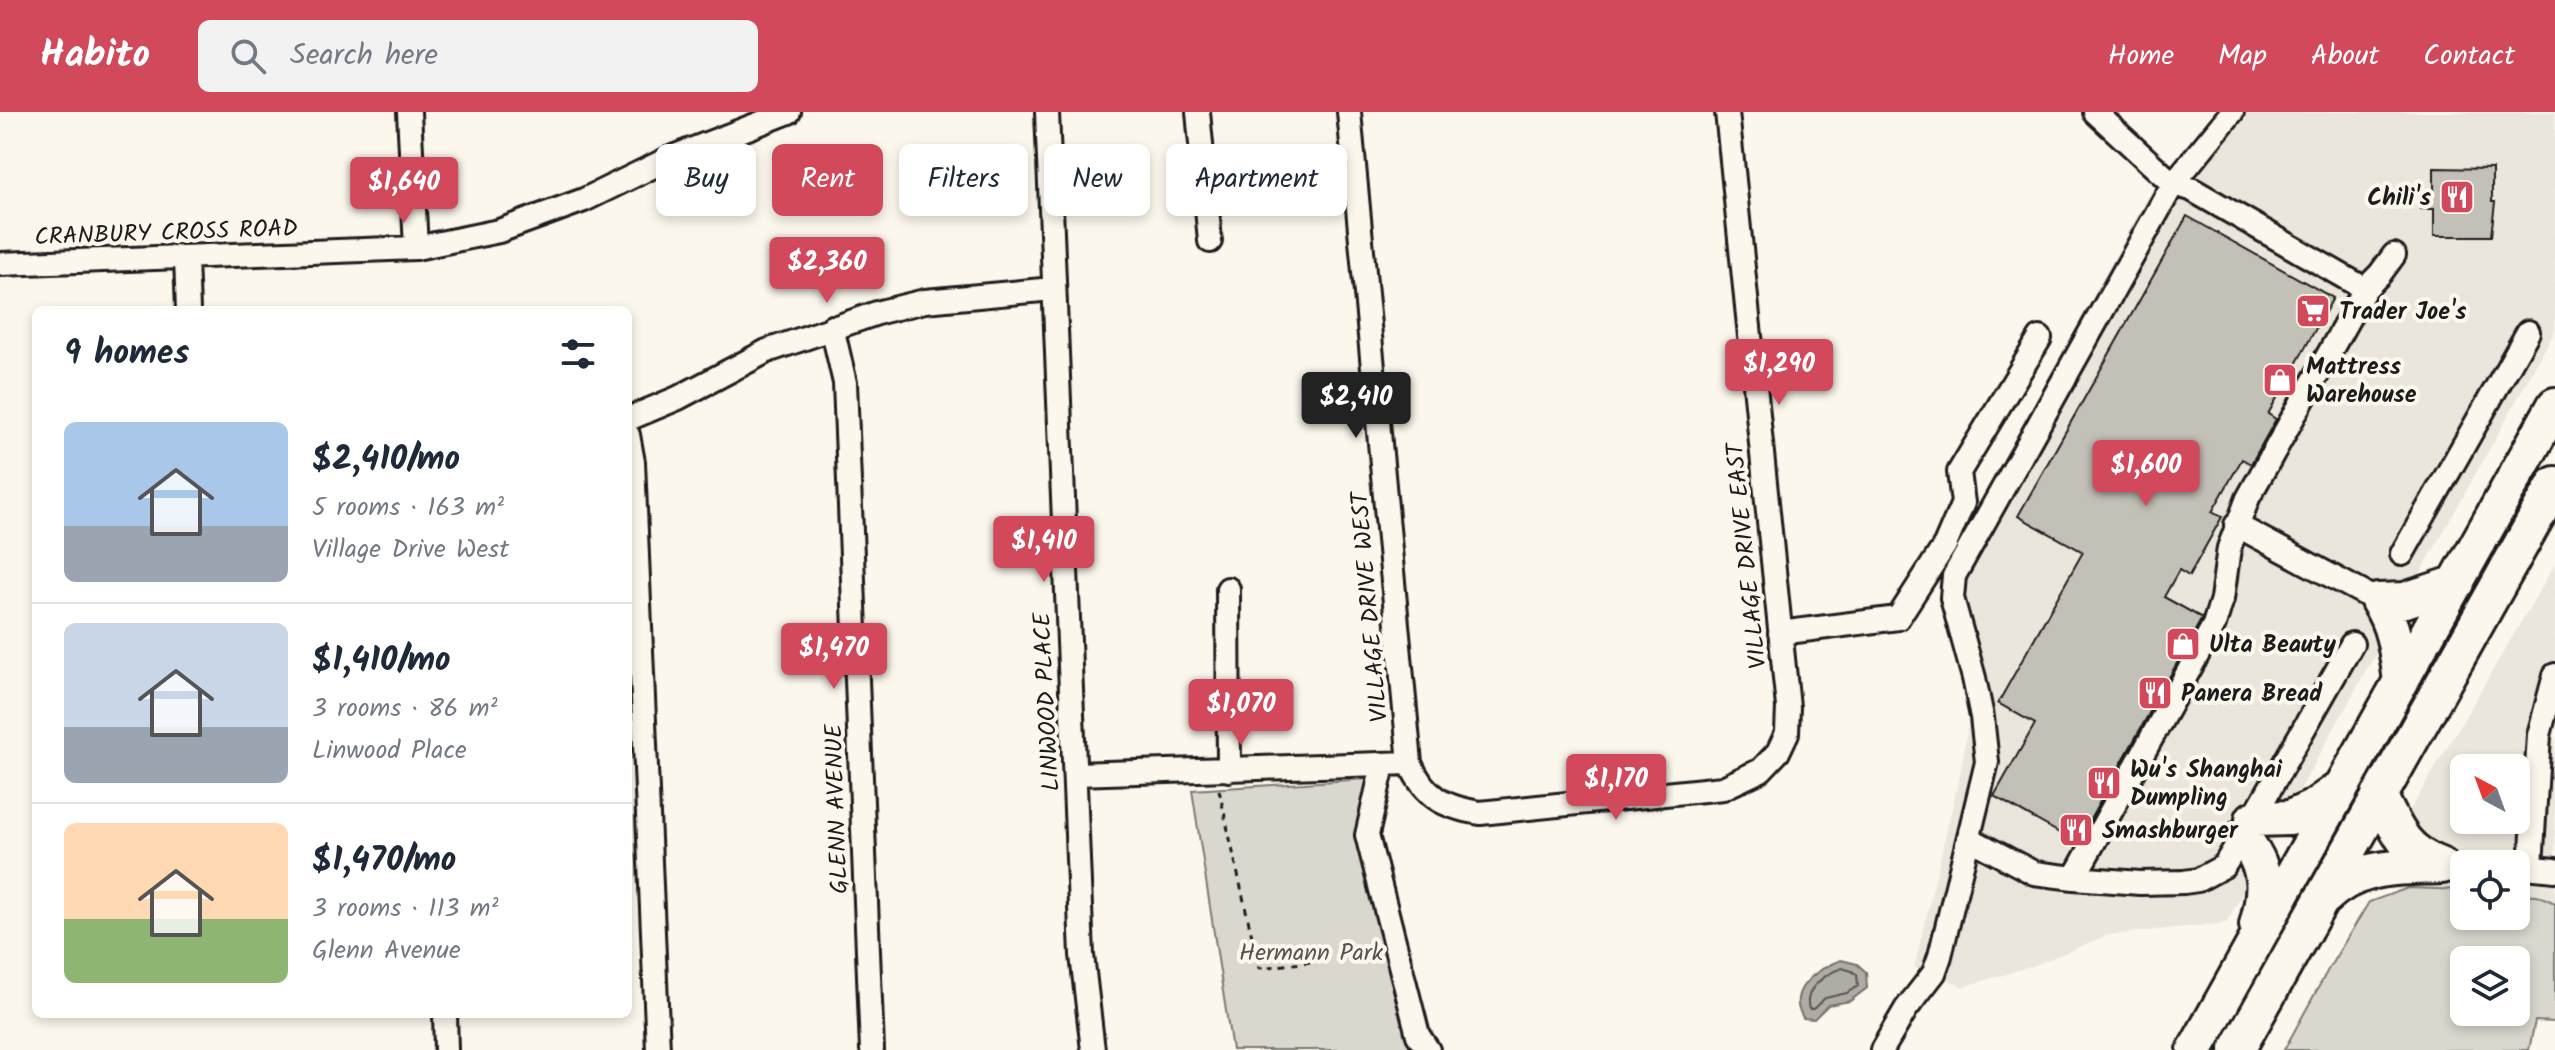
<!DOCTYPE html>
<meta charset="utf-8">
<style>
:root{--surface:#fff;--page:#f2f2f3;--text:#1f2937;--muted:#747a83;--line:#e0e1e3;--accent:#d1495b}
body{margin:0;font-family:Kalam,sans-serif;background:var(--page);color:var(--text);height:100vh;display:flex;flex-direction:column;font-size:30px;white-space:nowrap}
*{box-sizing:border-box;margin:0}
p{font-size:26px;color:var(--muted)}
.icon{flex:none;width:44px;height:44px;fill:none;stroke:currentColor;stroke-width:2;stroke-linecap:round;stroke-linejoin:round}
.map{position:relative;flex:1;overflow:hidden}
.panel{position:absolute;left:32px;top:194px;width:600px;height:712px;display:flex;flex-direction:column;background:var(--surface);border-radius:12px;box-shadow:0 4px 12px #0003}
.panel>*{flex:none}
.hud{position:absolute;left:656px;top:32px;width:760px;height:72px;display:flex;gap:16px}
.needle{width:52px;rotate:319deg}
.tools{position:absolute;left:2450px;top:642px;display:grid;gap:16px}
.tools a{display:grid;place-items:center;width:80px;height:80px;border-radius:12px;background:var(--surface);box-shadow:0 4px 12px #0003;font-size:40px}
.price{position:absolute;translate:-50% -68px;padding:0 18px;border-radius:8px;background:var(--accent);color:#fff;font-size:26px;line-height:52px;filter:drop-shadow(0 2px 4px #0008)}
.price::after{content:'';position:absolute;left:50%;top:48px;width:24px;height:18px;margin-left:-12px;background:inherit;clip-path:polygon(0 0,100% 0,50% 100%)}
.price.active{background:#222;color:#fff}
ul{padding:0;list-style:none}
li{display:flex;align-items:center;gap:24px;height:200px;padding:0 32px}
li+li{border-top:2px solid var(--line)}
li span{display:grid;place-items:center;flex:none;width:224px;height:160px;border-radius:12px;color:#555}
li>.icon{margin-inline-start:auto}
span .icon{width:96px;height:96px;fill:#fffc;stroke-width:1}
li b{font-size:34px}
h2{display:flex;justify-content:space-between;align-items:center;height:96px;padding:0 32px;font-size:34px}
.chip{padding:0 28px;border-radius:12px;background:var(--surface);box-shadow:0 4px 12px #0003;font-size:28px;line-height:72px}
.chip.active{background:var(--accent);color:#fff}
header{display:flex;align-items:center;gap:48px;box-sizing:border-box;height:112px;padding:0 40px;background:var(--accent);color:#fff}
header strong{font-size:38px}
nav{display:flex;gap:44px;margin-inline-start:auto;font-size:28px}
.search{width:560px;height:72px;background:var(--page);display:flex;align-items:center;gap:20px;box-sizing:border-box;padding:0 28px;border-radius:12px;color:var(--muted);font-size:30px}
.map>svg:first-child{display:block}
.built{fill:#eae6dc;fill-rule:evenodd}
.green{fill:#dad7ce;stroke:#7b7a75;stroke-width:2;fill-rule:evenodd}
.water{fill:#afaca5;stroke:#74726e;stroke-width:2}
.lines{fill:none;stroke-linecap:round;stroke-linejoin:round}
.shore{stroke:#575653;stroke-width:2}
.building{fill:#c3c0b8;stroke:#1c1c1c;stroke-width:2}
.minor-casing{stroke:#1c1c1c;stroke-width:28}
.highway-casing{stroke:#1c1c1c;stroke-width:40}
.path{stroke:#1c1c1c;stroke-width:3;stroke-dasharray:6 6;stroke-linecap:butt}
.minor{stroke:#fbf7ec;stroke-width:22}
.highway{stroke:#fbf7ec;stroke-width:34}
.labels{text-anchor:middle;stroke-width:8;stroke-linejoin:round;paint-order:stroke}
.poi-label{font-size:24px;font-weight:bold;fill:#1c1c1c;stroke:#fbf7ec;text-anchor:start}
.street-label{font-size:24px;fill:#1c1c1c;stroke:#fbf7ec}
.park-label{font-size:24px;fill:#555451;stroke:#fbf7ec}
</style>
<header>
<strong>Habito</strong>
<div class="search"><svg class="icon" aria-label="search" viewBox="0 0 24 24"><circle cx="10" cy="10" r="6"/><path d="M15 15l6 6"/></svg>Search here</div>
<nav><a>Home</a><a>Map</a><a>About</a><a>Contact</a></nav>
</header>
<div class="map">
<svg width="2555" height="938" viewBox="0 0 2555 938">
<rect width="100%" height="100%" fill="#fbf7ec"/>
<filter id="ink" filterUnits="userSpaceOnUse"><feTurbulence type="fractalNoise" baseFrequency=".0125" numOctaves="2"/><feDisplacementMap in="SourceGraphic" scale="16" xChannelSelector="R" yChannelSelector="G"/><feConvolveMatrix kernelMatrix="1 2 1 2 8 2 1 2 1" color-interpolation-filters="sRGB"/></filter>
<g filter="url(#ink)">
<path class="built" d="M2218 0H2555V219L2226 811 2108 823 2035 853 1963 875 1934 861 1914 856 1961 658 1970 599 1937 473 1940 462 2150 81Z
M2555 452V791L2537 783 2516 782V752H2464V778L2364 777ZM2464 656H2516V708H2464Z"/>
<path class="green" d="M1367 667 1427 938H1232L1192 678Z
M2408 776 2464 778V804H2516V782L2537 783 2555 791V910L2535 909 2529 938H2284L2329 856 2369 790ZM2464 848H2516V900H2464Z"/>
<path class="water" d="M1841 848 1857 852 1866 860 1867 876 1850 889 1828 893 1814 907 1803 906C1801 901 1798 898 1798 893 1795 871 1824 854 1841 848Z"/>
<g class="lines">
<path class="shore" d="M1842 856 1852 859 1857 863 1858 874 1847 881 1825 886 1813 897H1809C1803 877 1825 862 1842 856Z"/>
</g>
<path class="building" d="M2434 56 2492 57V90H2495L2491 124H2434V97H2421V79H2434Z
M2187 104 2333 186 2268 302 2276 307 2251 352 2242 347 2212 400 2222 405 2189 464 2179 458 2164 485 2202 506 2201 508 2077 731 1994 684 2035 612 1998 591 2083 440 2018 404Z"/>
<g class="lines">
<g class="minor-casing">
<path id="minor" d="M409 0 416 136
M1047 0 1082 843 1093 938
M1198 0 1210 129
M1349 0 1410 651C1425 686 1444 695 1480 701L1723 676 1761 658 1778 640 1787 621 1788 595 1727 0
M2095 0 2173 72 2191 77 2365 177
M186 147 188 198
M0 152 416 136 499 119 584 88 670 46 789 0
M832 215 845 271 872 938
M628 307 678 286 767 239 880 200 925 189 1053 177
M628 323 633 350 658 938
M2236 413 2378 489
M2402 442 2528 220
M1228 477 1229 658
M1780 521 1898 506 1945 433 1963 391 1959 360 2040 226
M1383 653 1367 723 1418 923 1428 938
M1076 662 1410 651
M1970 727 2034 761 2074 766 2140 771 2184 770 2198 768 2224 754 2248 715 2352 532
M2516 754 2555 758
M2531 755 2539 623 2555 563
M2074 766 2214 513 2222 487 2229 436 2248 386 2365 177 2380 162 2394 143
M445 902 446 938
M1882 938 1906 897 1934 861 1940 844 1987 650 1982 605 1974 566 1952 486 1954 464 2173 72 2232 0"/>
</g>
<g class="highway-casing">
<path id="highway" d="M2378 489C2395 515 2397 540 2401 570
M2378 489 2405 488 2457 471
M2379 683C2396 717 2404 740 2442 754
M2253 707 2290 706 2312 696 2339 677
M2242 725C2268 755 2267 777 2257 813
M2324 786C2359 752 2397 756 2442 754
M2195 938 2555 293
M2237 938 2555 372"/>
</g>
<path class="path" d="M1219 678 1259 856 1328 848
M1366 841 1374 839"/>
<use href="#minor" class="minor"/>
<use href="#highway" class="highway"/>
</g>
</g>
<defs>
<g id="restaurant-square" transform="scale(1.8)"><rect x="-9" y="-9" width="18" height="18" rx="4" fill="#d1495b" stroke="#fbf7ec"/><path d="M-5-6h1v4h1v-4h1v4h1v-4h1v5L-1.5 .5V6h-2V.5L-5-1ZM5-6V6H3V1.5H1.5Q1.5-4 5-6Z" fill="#fff"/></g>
<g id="supermarket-square" transform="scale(1.8)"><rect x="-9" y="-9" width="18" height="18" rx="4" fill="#d1495b" stroke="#fbf7ec"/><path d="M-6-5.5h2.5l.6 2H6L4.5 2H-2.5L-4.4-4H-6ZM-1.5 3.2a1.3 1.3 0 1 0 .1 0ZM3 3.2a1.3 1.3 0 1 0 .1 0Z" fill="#fff"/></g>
<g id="shop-square" transform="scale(1.8)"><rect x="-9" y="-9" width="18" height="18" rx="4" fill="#d1495b" stroke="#fbf7ec"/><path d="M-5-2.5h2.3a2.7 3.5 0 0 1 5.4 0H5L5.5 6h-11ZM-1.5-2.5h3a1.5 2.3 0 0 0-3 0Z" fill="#fff"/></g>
</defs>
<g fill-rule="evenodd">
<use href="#restaurant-square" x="2457" y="85"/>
<use href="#supermarket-square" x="2313" y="199"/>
<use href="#shop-square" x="2280" y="268"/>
<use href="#shop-square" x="2183" y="532"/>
<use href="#restaurant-square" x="2155" y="581"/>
<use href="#restaurant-square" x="2104" y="671"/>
<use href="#restaurant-square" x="2076" y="718"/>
</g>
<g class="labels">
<g class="poi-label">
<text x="2431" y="93" text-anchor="end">Chili's</text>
<text x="2339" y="207">Trader Joe's</text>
<text x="2306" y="262">Mattress<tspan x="2306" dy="28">Warehouse</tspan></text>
<text x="2209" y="540">Ulta Beauty</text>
<text x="2181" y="589">Panera Bread</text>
<text x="2130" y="665">Wu's Shanghai<tspan x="2130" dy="28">Dumpling</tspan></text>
<text x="2102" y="726">Smashburger</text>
</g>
<g class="street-label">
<text transform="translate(166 120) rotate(-2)" y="8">CRANBURY CROSS ROAD</text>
<text transform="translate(1746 444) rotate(-96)" y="8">VILLAGE DRIVE EAST</text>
<text transform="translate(1369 495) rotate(-95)" y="8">VILLAGE DRIVE WEST</text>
<text transform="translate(1046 590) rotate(-93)" y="8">LINWOOD PLACE</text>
<text transform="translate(836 697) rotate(-92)" y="8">GLENN AVENUE</text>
</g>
<g class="park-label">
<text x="1311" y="848">Hermann Park</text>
</g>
</g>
</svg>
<div class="tools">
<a><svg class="needle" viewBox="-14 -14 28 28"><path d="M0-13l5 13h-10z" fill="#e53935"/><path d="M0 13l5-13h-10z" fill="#747a83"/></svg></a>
<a><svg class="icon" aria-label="locate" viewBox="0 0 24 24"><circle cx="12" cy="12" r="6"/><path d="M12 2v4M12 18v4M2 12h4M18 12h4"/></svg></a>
<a><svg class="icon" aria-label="layers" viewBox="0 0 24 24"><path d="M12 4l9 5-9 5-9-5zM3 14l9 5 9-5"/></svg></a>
</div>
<b class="price" style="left:404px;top:113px">$1,640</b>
<b class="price" style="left:827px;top:193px">$2,360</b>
<b class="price" style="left:1779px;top:295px">$1,290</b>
<b class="price active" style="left:1356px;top:328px">$2,410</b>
<b class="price" style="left:2146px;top:396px">$1,600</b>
<b class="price" style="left:1044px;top:472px">$1,410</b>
<b class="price" style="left:834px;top:579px">$1,470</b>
<b class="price" style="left:1241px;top:635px">$1,070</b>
<b class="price" style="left:1616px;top:710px">$1,170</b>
<div class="hud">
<a class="chip">Buy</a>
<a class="chip active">Rent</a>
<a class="chip">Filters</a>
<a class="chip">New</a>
<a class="chip">Apartment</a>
</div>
<section class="panel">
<h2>9 homes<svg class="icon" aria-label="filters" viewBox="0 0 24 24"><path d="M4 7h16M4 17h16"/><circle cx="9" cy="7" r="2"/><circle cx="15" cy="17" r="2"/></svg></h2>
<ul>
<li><span style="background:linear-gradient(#a9c7e8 65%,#9aa5b1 0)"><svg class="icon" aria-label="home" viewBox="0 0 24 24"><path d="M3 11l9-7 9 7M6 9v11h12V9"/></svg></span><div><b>$2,410/mo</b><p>5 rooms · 163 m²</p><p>Village Drive West</p></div></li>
<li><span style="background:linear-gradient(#c9d6e8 65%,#9aa5b1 0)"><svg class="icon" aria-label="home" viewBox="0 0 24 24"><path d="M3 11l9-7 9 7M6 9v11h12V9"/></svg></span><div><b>$1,410/mo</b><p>3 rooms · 86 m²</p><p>Linwood Place</p></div></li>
<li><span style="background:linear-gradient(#ffd9b3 60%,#8fb573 0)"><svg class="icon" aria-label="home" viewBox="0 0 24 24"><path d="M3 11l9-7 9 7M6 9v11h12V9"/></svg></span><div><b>$1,470/mo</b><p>3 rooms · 113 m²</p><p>Glenn Avenue</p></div></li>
</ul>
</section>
</div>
